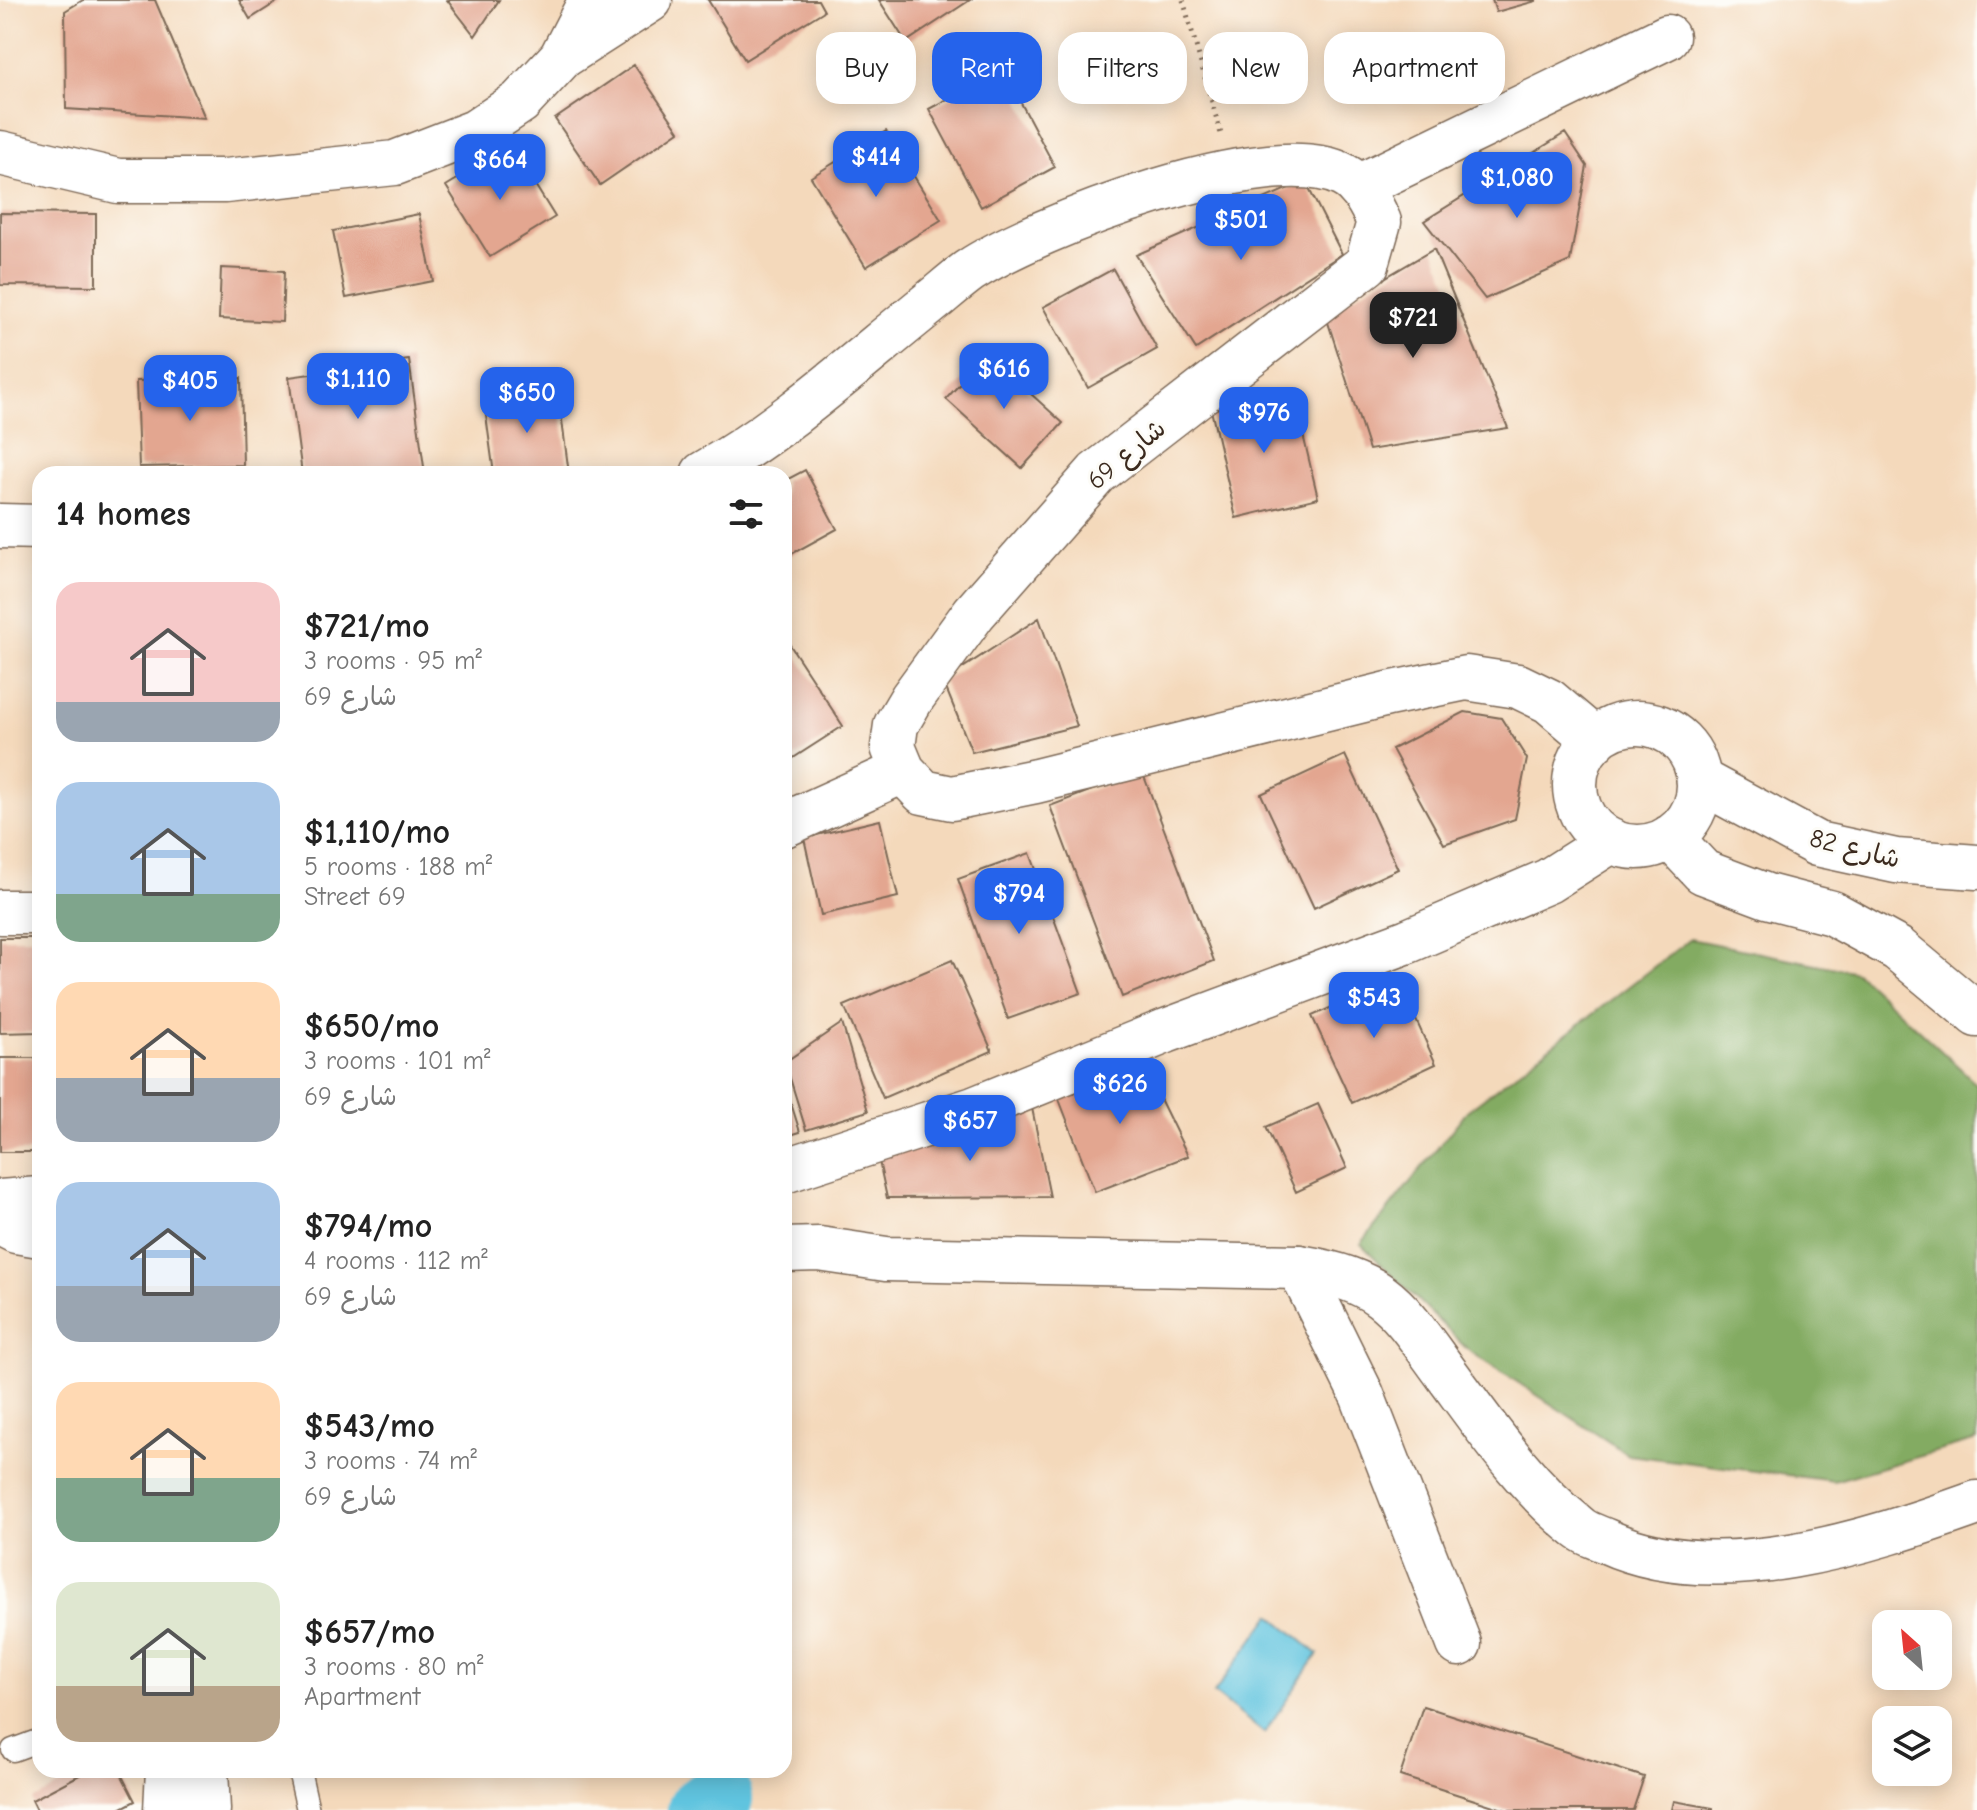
<!DOCTYPE html>
<meta charset="utf-8">
<style>
:root{--surface:#fff;--page:#f2f2f2;--text:#222;--muted:#767676;--accent:#2563eb}
body{margin:0;font-family:"Comic Neue","Playpen Sans Arabic",sans-serif;background:var(--page);color:var(--text);height:100vh;display:flex;flex-direction:column;font-size:30px;white-space:nowrap}
*{box-sizing:border-box;margin:0}
p{font-size:26px;color:var(--muted)}
.icon{flex:none;width:44px;height:44px;fill:none;stroke:currentColor;stroke-width:2;stroke-linecap:round;stroke-linejoin:round}
.map{position:relative;flex:1;overflow:hidden}
.panel{position:absolute;left:32px;top:466px;width:760px;height:1312px;display:flex;flex-direction:column;background:var(--surface);border-radius:24px;box-shadow:0 4px 20px #0003}
.panel>*{flex:none}
.banner{position:absolute;left:816px;top:32px;width:760px;height:72px;display:flex;gap:16px}
.needle{width:52px;rotate:333deg}
.tools{position:absolute;left:1872px;top:1610px;display:grid;gap:16px}
.tools a{display:grid;place-items:center;width:80px;height:80px;border-radius:16px;background:var(--surface);box-shadow:0 4px 20px #0003;font-size:40px}
.price{position:absolute;translate:-50% -68px;padding:0 18px;border-radius:16px;background:var(--accent);color:#fff;font-size:26px;line-height:52px;filter:drop-shadow(0 2px 4px #0008)}
.price::after{content:'';position:absolute;left:50%;top:48px;width:24px;height:18px;margin-left:-12px;background:inherit;clip-path:polygon(0 0,100% 0,50% 100%)}
.price.active{background:#222;color:#fff}
ul{padding:0;list-style:none}
li{display:flex;align-items:center;gap:24px;height:200px;padding:0 24px}
li span{display:grid;place-items:center;flex:none;width:224px;height:160px;border-radius:24px;color:#555}
li>.icon{margin-inline-start:auto}
span .icon{width:96px;height:96px;fill:#fffc;stroke-width:1}
li b{font-size:34px}
h2{display:flex;justify-content:space-between;align-items:center;height:96px;padding:0 24px;font-size:34px}
.pill{padding:0 28px;border-radius:24px;background:var(--surface);box-shadow:0 4px 20px #0003;font-size:28px;line-height:72px}
.pill.active{background:var(--accent);color:#fff}
.map>svg:first-child{display:block}
.forest{fill:#83ab62;stroke:#5f6a40;stroke-width:2}
.water{fill:#61c4df;stroke:#4e777e;stroke-width:2}
.lines{fill:none;stroke-linecap:round;stroke-linejoin:round}
.river{stroke:#61c4df;stroke-width:68}
.building{fill:#e3a690}
.service-casing{stroke:#7c6755;stroke-width:25}
.minor-casing{stroke:#7c6755;stroke-width:47}
.tertiary-casing{stroke:#7c6755;stroke-width:47}
.path{stroke:#7c6755;stroke-width:5;stroke-dasharray:2 6;stroke-linecap:butt}
.service{stroke:#fff;stroke-width:22}
.minor{stroke:#fff;stroke-width:44}
.tertiary{stroke:#fff;stroke-width:44}
.labels{text-anchor:middle;stroke-width:6;stroke-linejoin:round;paint-order:stroke}
.street-label{font-size:26px;fill:#3b2a1e;stroke:#fdfcf7}
</style>
<div class="map">
<svg width="1977" height="1810" viewBox="0 0 1977 1810">
<rect width="100%" height="100%" fill="#fdfcf7"/>
<filter id="ink" filterUnits="userSpaceOnUse"><feTurbulence type="fractalNoise" baseFrequency=".0125" numOctaves="2"/><feDisplacementMap in="SourceGraphic" scale="16" xChannelSelector="R" yChannelSelector="G"/><feConvolveMatrix kernelMatrix="1 2 1 2 8 2 1 2 1" color-interpolation-filters="sRGB"/></filter>
<filter id="wash" filterUnits="userSpaceOnUse"><feTurbulence type="fractalNoise" baseFrequency=".006" numOctaves="4" result="noise"/><feDisplacementMap in="SourceGraphic" scale="32" xChannelSelector="R" yChannelSelector="G"/><feGaussianBlur stdDeviation="1.8" result="paint"/><feColorMatrix in="noise" values="0 0 0 0 0 0 0 0 0 0 0 0 0 0 0 0 0 1.4 0 .05"/><feComposite in="paint" operator="in"/></filter>
<g filter="url(#wash)">
<rect width="100%" height="100%" fill="#f4d9bb"/>
<path class="forest" d="M1690 939 1856 972 1977 1084V1440L1834 1481 1629 1455 1468 1350 1361 1244 1467 1111Z"/>
<path class="water" d="M1271 1615 1318 1654 1264 1733 1214 1693Z"/>
<g class="lines">
<path class="river" d="M701 1810 719 1798"/>
</g>
<g id="blocks">
<path class="building" d="M83 0H155L205 118 66 109 65 11Z
M239 0H280L250 19Z
M447 0H499L475 36Z
M708 0H818L824 11 745 60Z
M879 0H970L906 42Z
M1492 0H1536V1L1496 12Z
M634 65 679 131 600 185 555 119Z
M1003 69 1055 167 981 207 929 109Z
M886 131 941 220 866 267 811 177Z
M1565 133 1587 166 1570 261 1485 299 1424 221Z
M511 146 555 217 490 257 446 186Z
M1305 181 1342 254 1196 349 1136 255Z
M0 213 96 214V286L0 285Z
M419 214 433 281 346 298 333 231Z
M1434 249 1508 428 1369 450 1325 313Z
M221 268 284 271 282 322 219 319Z
M1113 269 1157 349 1088 388 1043 307Z
M987 354 1063 423 1022 468 946 399Z
M409 360 425 474H302L289 377Z
M241 378 243 465 139 467 136 381Z
M558 390 569 474H494L484 401Z
M1293 392 1318 498 1236 518 1211 410Z
M805 470 837 529 786 557 784 481Z
M1039 618 1077 726 972 752 943 681Z
M784 636 843 726 784 764Z
M1465 712 1501 718 1527 759 1515 819 1444 844 1392 749Z
M1345 755 1398 869 1314 908 1261 794Z
M1142 771 1214 961 1122 997 1050 806Z
M880 820 898 897 821 915 804 838Z
M1030 853 1081 993 1008 1019 958 879Z
M0 938H40V1032L0 1033Z
M952 960 992 1051 883 1098 844 1006Z
M1397 978 1436 1064 1352 1103 1312 1016Z
M842 1023 868 1111 806 1130 785 1062Z
M0 1058H40V1152H0Z
M1142 1062 1188 1156 1095 1192 1055 1089Z
M784 1081 800 1132 784 1137Z
M1318 1104 1347 1168 1296 1192 1266 1127Z
M1032 1108 1050 1197 887 1198 877 1152Z
M1423 1706 1644 1777 1633 1810H1506L1400 1776Z
M89 1770H119L135 1801 118 1810H37L32 1800Z
M1674 1801 1713 1808V1810H1672Z"/>
</g>
</g>
<g filter="url(#ink)">
<use href="#blocks" fill-opacity="0" stroke="#7c6755" stroke-width="2"/>
<g class="lines">
<g class="service-casing">
<path id="service" d="M13 1750 40 1740
M299 1770 308 1810"/>
</g>
<g class="minor-casing">
<path id="minor" d="M563 56 650 0
M0 153 118 181H225L395 163 475 132 520 102 561 58 591 0
M1358 187 1667 37
M1699 780 1817 844 1896 861 1977 867
M784 825 903 771
M0 912H40
M1299 1267 1362 1395 1459 1644"/>
</g>
<g class="tertiary-casing">
<path id="tertiary" d="M703 474C784 428 854 364 926 306 940 295 954 282 969 271 1035 227 1268 137 1343 175 1361 184 1371 204 1379 222L1367 264 1097 473 974 613 912 698 896 725 893 747 903 771 923 792 952 798 1036 781 1388 694 1466 678 1518 686 1549 701 1595 740
M0 526 40 527
M1575 785a62 62 0 1 1 124 0a62 62 0 1 1-124 0Z
M1670 837 1703 872 1767 896 1832 913 1898 949 1977 1015
M784 1171 974 1109 1166 1031 1408 941 1548 881 1611 841
M0 1202 40 1199
M0 1223 16 1231 40 1235
M784 1250 819 1249 886 1259 1299 1267C1388 1282 1397 1307 1448 1376 1487 1429 1527 1487 1579 1528 1586 1534 1597 1537 1606 1541 1717 1592 1868 1542 1977 1503
M206 1770 208 1810
M166 1810 168 1770"/>
</g>
<path class="path" d="M1183 0 1221 134"/>
<use href="#service" class="service"/>
<use href="#minor" class="minor"/>
<use href="#tertiary" class="tertiary"/>
</g>
</g>
<g class="labels">
<g class="street-label">
<text transform="translate(1126 454) rotate(-40)" y="9">شارع 69</text>
<text transform="translate(1855 848) rotate(14)" y="9">شارع 82</text>
</g>
</g>
</svg>
<div class="tools">
<a><svg class="needle" viewBox="-14 -14 28 28"><path d="M0-13l5 13h-10z" fill="#e53935"/><path d="M0 13l5-13h-10z" fill="#767676"/></svg></a>
<a><svg class="icon" aria-label="layers" viewBox="0 0 24 24"><path d="M12 4l9 5-9 5-9-5zM3 14l9 5 9-5"/></svg></a>
</div>
<b class="price" style="left:876px;top:199px">$414</b>
<b class="price" style="left:500px;top:202px">$664</b>
<b class="price" style="left:1517px;top:220px">$1,080</b>
<b class="price" style="left:1241px;top:262px">$501</b>
<b class="price active" style="left:1413px;top:360px">$721</b>
<b class="price" style="left:1004px;top:411px">$616</b>
<b class="price" style="left:358px;top:421px">$1,110</b>
<b class="price" style="left:190px;top:423px">$405</b>
<b class="price" style="left:527px;top:435px">$650</b>
<b class="price" style="left:1264px;top:455px">$976</b>
<b class="price" style="left:1019px;top:936px">$794</b>
<b class="price" style="left:1374px;top:1040px">$543</b>
<b class="price" style="left:1120px;top:1126px">$626</b>
<b class="price" style="left:970px;top:1163px">$657</b>
<div class="banner">
<a class="pill">Buy</a>
<a class="pill active">Rent</a>
<a class="pill">Filters</a>
<a class="pill">New</a>
<a class="pill">Apartment</a>
</div>
<section class="panel">
<h2>14 homes<svg class="icon" aria-label="filters" viewBox="0 0 24 24"><path d="M4 7h16M4 17h16"/><circle cx="9" cy="7" r="2"/><circle cx="15" cy="17" r="2"/></svg></h2>
<ul>
<li><span style="background:linear-gradient(#f6c9c9 75%,#9aa5b1 0)"><svg class="icon" aria-label="home" viewBox="0 0 24 24"><path d="M3 11l9-7 9 7M6 9v11h12V9"/></svg></span><div><b>$721/mo</b><p>3 rooms · 95 m²</p><p>شارع 69</p></div></li>
<li><span style="background:linear-gradient(#a9c7e8 70%,#7fa58c 0)"><svg class="icon" aria-label="home" viewBox="0 0 24 24"><path d="M3 11l9-7 9 7M6 9v11h12V9"/></svg></span><div><b>$1,110/mo</b><p>5 rooms · 188 m²</p><p>Street 69</p></div></li>
<li><span style="background:linear-gradient(#ffd9b3 60%,#9aa5b1 0)"><svg class="icon" aria-label="home" viewBox="0 0 24 24"><path d="M3 11l9-7 9 7M6 9v11h12V9"/></svg></span><div><b>$650/mo</b><p>3 rooms · 101 m²</p><p>شارع 69</p></div></li>
<li><span style="background:linear-gradient(#a9c7e8 65%,#9aa5b1 0)"><svg class="icon" aria-label="home" viewBox="0 0 24 24"><path d="M3 11l9-7 9 7M6 9v11h12V9"/></svg></span><div><b>$794/mo</b><p>4 rooms · 112 m²</p><p>شارع 69</p></div></li>
<li><span style="background:linear-gradient(#ffd9b3 60%,#7fa58c 0)"><svg class="icon" aria-label="home" viewBox="0 0 24 24"><path d="M3 11l9-7 9 7M6 9v11h12V9"/></svg></span><div><b>$543/mo</b><p>3 rooms · 74 m²</p><p>شارع 69</p></div></li>
<li><span style="background:linear-gradient(#dfe7d0 65%,#b9a48a 0)"><svg class="icon" aria-label="home" viewBox="0 0 24 24"><path d="M3 11l9-7 9 7M6 9v11h12V9"/></svg></span><div><b>$657/mo</b><p>3 rooms · 80 m²</p><p>Apartment</p></div></li>
</ul>
</section>
</div>
